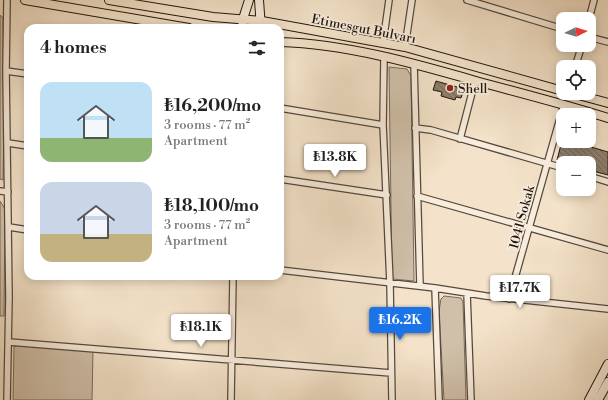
<!DOCTYPE html>
<meta charset="utf-8">
<style>
:root{--surface:#fff;--page:#f2f2f2;--text:#222;--muted:#767676;--accent:#1a73e8}
body{margin:0;font-family:"Libre Bodoni",serif;background:var(--page);color:var(--text);height:100vh;display:flex;flex-direction:column;font-size:15px;white-space:nowrap}
*{box-sizing:border-box;margin:0}
p{font-size:13px;color:var(--muted)}
.icon{flex:none;width:22px;height:22px;fill:none;stroke:currentColor;stroke-width:2;stroke-linecap:round;stroke-linejoin:round}
.map{position:relative;flex:1;overflow:hidden}
.details{position:absolute;left:24px;top:24px;width:260px;height:256px;display:flex;flex-direction:column;background:var(--surface);border-radius:12px;box-shadow:0 2px 10px #0003}
.details>*{flex:none}
.needle{width:26px;rotate:85deg}
.controls{position:absolute;left:556px;top:12px;display:grid;gap:8px}
.controls a{display:grid;place-items:center;width:40px;height:40px;border-radius:8px;background:var(--surface);box-shadow:0 2px 10px #0003;font-size:20px}
.price{position:absolute;translate:-50% -34px;padding:0 9px;border-radius:4px;background:#fff;color:#222;font-size:13px;line-height:26px;filter:drop-shadow(0 1px 2px #0008)}
.price::after{content:'';position:absolute;left:50%;top:24px;width:12px;height:9px;margin-left:-6px;background:inherit;clip-path:polygon(0 0,100% 0,50% 100%)}
.price.selected{background:var(--accent);color:#fff}
ul{padding:0;list-style:none}
li{display:flex;align-items:center;gap:12px;height:100px;padding:0 16px}
li span{display:grid;place-items:center;flex:none;width:112px;height:80px;border-radius:12px;color:#555}
li>.icon{margin-inline-start:auto}
span .icon{width:48px;height:48px;fill:#fffc;stroke-width:1}
li b{font-size:17px}
h2{display:flex;justify-content:space-between;align-items:center;height:48px;padding:0 16px;font-size:17px}
.map>svg:first-child{display:block}
.green{fill:#d0c0aa;stroke:#786a5c}
.building{fill:url(#building-back-hatch);stroke:#21140d}
.lines{fill:none;stroke-linecap:round;stroke-linejoin:round}
.street-casing{stroke:#56483c;stroke-width:8}
.secondary-casing{stroke:#21140d;stroke-width:10}
.primary-casing{stroke:#21140d;stroke-width:10}
.street{stroke:#f8eddd;stroke-width:5.5}
.secondary{stroke:#f8eddd;stroke-width:8}
.primary{stroke:#f4e3ca;stroke-width:8}
.poi-dot{fill:#8f2418;stroke:#f8eddd;stroke-width:1.5}
.labels{text-anchor:middle;stroke-width:3.5;stroke-linejoin:round;paint-order:stroke}
.street-label{font-size:13px;fill:#21140d;stroke:#f8eddd}
.poi-label{font-size:13px;fill:#21140d;stroke:#f8eddd;text-anchor:start}
</style>
<div class="map">
<svg width="608" height="400" viewBox="0 0 608 400">
<defs>
<pattern id="building-back-hatch" width="6" height="6" patternUnits="userSpaceOnUse"><rect width="6" height="6" fill="#8f806f"/><path d="M-1 5l2 2M0 0l6 6M5-1l2 2" fill="none" stroke="#74685a"/></pattern>
</defs>
<rect width="100%" height="100%" fill="#f4e3ca"/>
<filter id="stains"><feTurbulence type="fractalNoise" baseFrequency=".005" numOctaves="4"/><feColorMatrix values="0 0 0 0 .2 0 0 0 0 .09 0 0 0 0 .02 0 0 0 .5 -.17"/></filter>
<radialGradient id="worn" r=".72"><stop offset=".6" stop-color="#630" stop-opacity="0"/><stop offset="1" stop-color="#630" stop-opacity=".3"/></radialGradient>
<path class="green" d="M0 15 3 18 4 125 3 180 0 179Z
M389 67 407 69 411 76 414 281 392 279Z
M0 201 5 209 4 316H0Z
M444 296 461 298 463 302 466 400H444L439 311 441 299Z
M18 345 93 350 92 400H13L14 347Z"/>
<path class="building" d="M436 81 464 89 461 98 456 97 455 100 441 96 442 92 433 90Z
M562 141H571L608 152V175L589 170V163H567L557 160Z"/>
<g class="lines">
<g class="street-casing">
<path id="street" d="M7 0 6 71 9 297 7 400
M467 0 563 29
M589 19 594 0
M589 37 608 42
M383 43 389 0
M405 47 412 0
M384 57 383 125 390 283 392 400
M414 64 420 286
M575 67 582 45
M6 71 28 74
M280 108 383 125
M415 128 431 130 563 168
M460 139 475 81
M8 143 28 146
M589 176 608 182
M280 179 387 195
M0 191 8 192
M417 196 608 250
M9 227 28 230
M280 270 435 288 439 400
M435 288 486 296 608 309
M467 293 471 400
M509 299 564 104
M9 342 391 373
M231 400 233 276"/>
</g>
<g class="secondary-casing">
<path id="secondary" d="M259 0 261 28
M242 28 243 19 249 0
M589 400 608 364
M598 400 608 382"/>
</g>
<g class="primary-casing">
<path id="primary" d="M25 0 189 28
M109 0 213 17 262 21 405 47 563 91
M280 42C346 44 413 63 476 81 520 93 564 104 608 118
M571 93 608 103"/>
</g>
<use href="#street" class="street"/>
<use href="#secondary" class="secondary"/>
<use href="#primary" class="primary"/>
</g>
<circle class="poi-dot" cx="450" cy="88" r="4"/>
<g class="labels">
<g class="street-label">
<text transform="translate(364 28) rotate(11)" y="5">Etimesgut Bulvarı</text>
<text transform="translate(521 217) rotate(-75)" y="5">1041 Sokak</text>
</g>
<g class="poi-label">
<text x="458" y="93">Shell</text>
</g>
</g>
<rect width="100%" height="100%" filter="url(#stains)"/>
<rect width="100%" height="100%" fill="url(#worn)"/>
</svg>
<div class="controls">
<a><svg class="needle" viewBox="-14 -14 28 28"><path d="M0-13l5 13h-10z" fill="#e53935"/><path d="M0 13l5-13h-10z" fill="#767676"/></svg></a>
<a><svg class="icon" aria-label="locate" viewBox="0 0 24 24"><circle cx="12" cy="12" r="6"/><path d="M12 2v4M12 18v4M2 12h4M18 12h4"/></svg></a>
<a>+</a>
<a>−</a>
</div>
<b class="price" style="left:335px;top:178px">₺13.8K</b>
<b class="price" style="left:520px;top:309px">₺17.7K</b>
<b class="price selected" style="left:400px;top:341px">₺16.2K</b>
<b class="price" style="left:201px;top:348px">₺18.1K</b>
<section class="details">
<h2>4 homes<svg class="icon" aria-label="filters" viewBox="0 0 24 24"><path d="M4 7h16M4 17h16"/><circle cx="9" cy="7" r="2"/><circle cx="15" cy="17" r="2"/></svg></h2>
<ul>
<li><span style="background:linear-gradient(#bfe0f5 70%,#8fb573 0)"><svg class="icon" aria-label="home" viewBox="0 0 24 24"><path d="M3 11l9-7 9 7M6 9v11h12V9"/></svg></span><div><b>₺16,200/mo</b><p>3 rooms · 77 m²</p><p>Apartment</p></div></li>
<li><span style="background:linear-gradient(#c9d6e8 65%,#c2b280 0)"><svg class="icon" aria-label="home" viewBox="0 0 24 24"><path d="M3 11l9-7 9 7M6 9v11h12V9"/></svg></span><div><b>₺18,100/mo</b><p>3 rooms · 77 m²</p><p>Apartment</p></div></li>
</ul>
</section>
</div>
